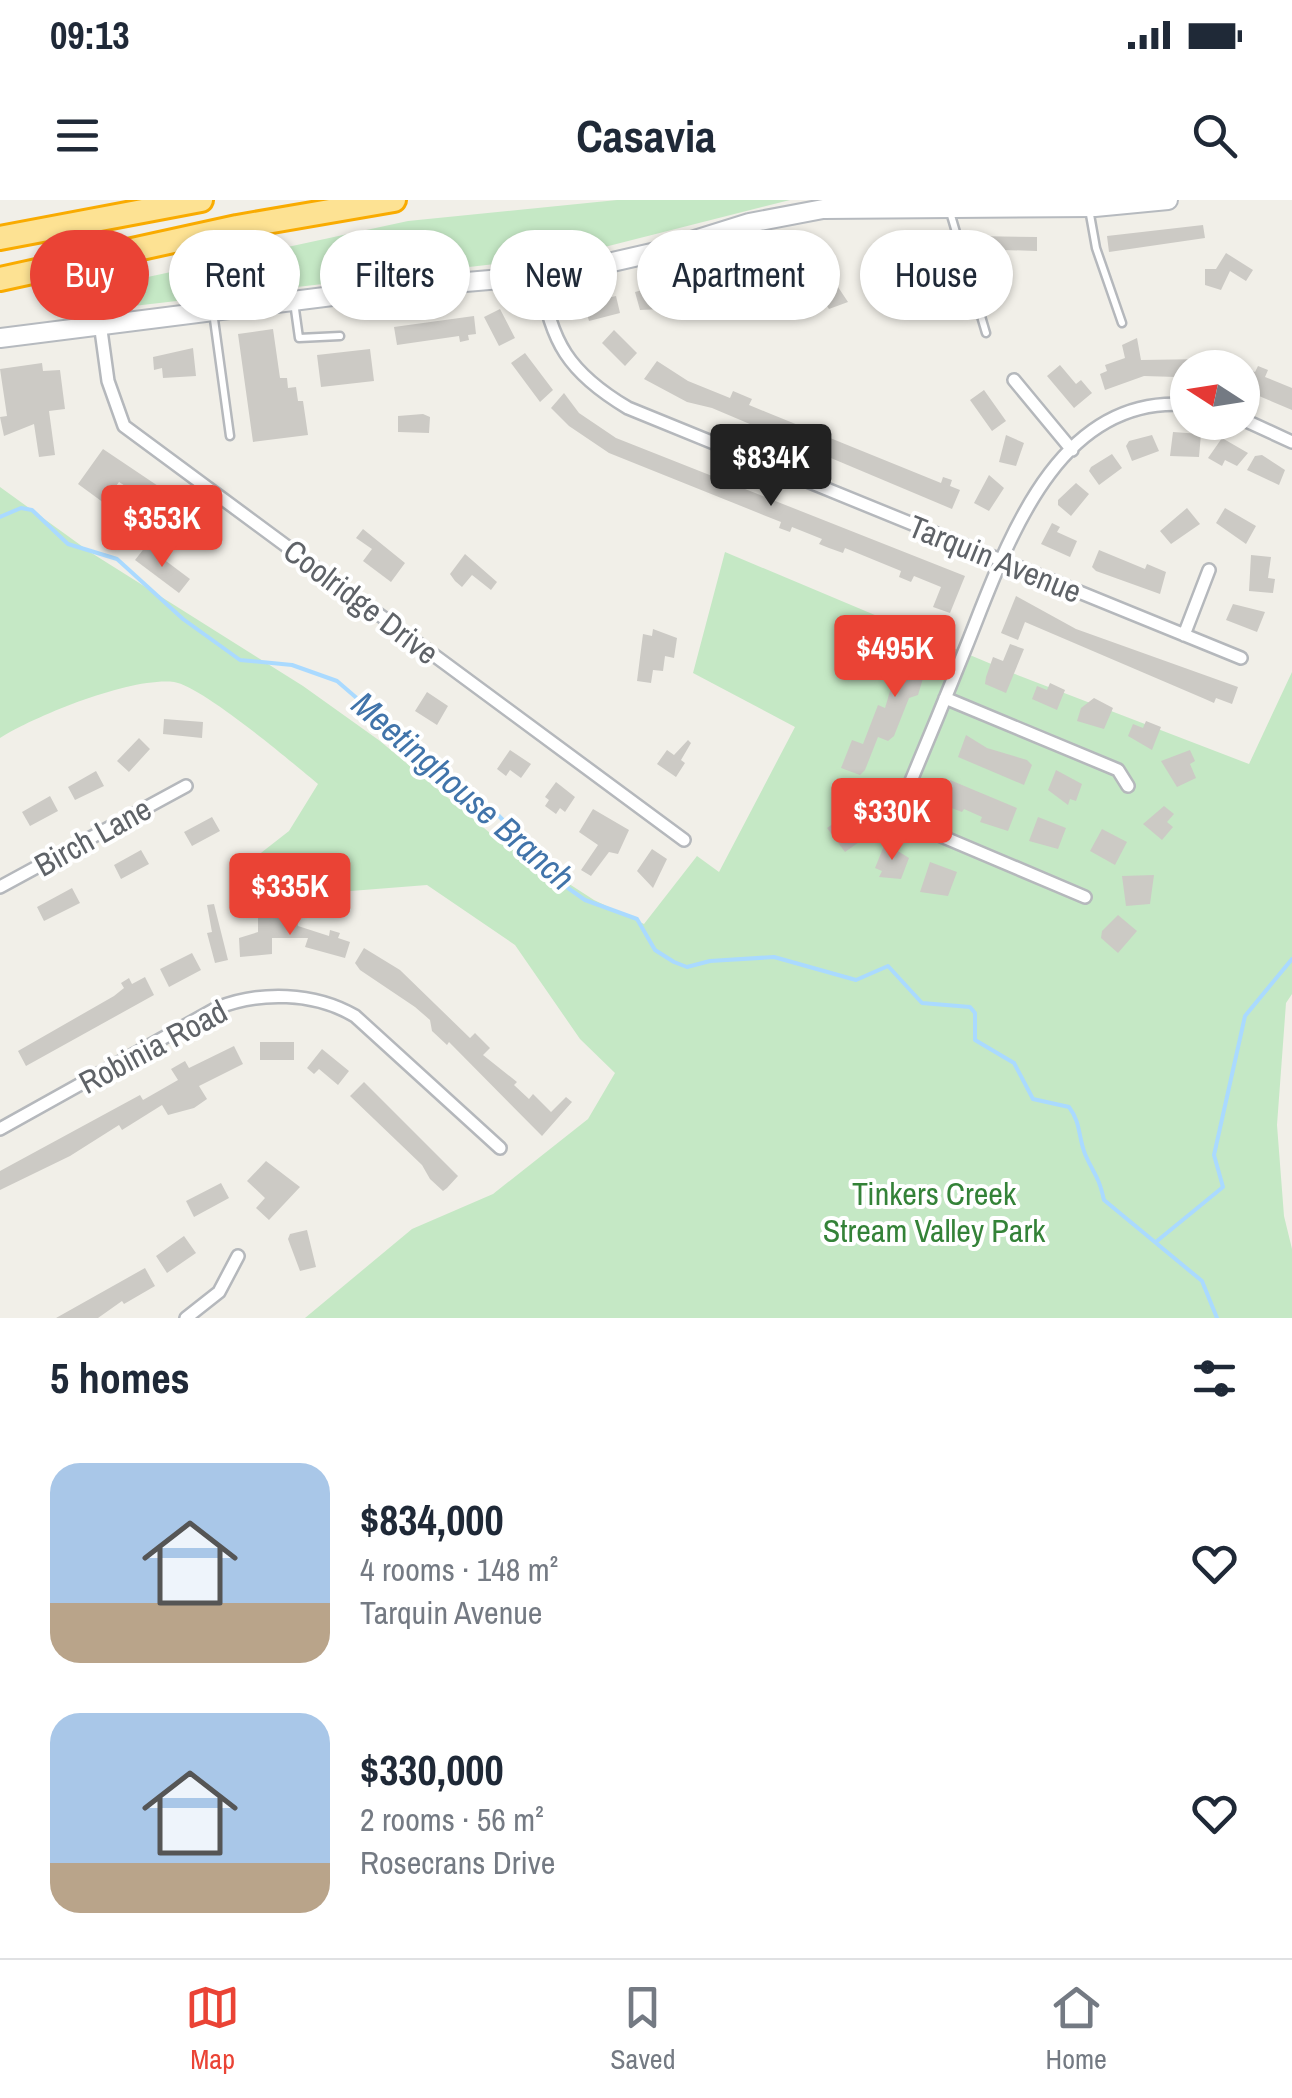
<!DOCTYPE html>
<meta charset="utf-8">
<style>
:root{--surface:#fff;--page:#f6f6f7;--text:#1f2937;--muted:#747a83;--line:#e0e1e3;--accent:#ea4335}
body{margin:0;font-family:"Archivo Narrow",sans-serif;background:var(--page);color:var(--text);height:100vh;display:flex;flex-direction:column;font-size:38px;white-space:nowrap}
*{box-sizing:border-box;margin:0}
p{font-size:32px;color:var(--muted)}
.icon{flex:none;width:55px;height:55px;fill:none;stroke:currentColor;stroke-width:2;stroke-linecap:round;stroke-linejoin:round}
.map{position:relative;height:1118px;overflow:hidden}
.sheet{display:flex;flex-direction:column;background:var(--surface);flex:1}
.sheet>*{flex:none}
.hud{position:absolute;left:30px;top:30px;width:1232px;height:90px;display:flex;gap:20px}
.needle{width:65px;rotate:282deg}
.controls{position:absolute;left:1170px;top:150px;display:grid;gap:20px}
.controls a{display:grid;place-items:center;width:90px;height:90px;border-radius:50%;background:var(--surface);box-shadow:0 2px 8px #0004;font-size:50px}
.price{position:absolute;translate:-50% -85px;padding:0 22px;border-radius:10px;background:var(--accent);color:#fff;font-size:32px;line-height:65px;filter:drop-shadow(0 2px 5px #0008)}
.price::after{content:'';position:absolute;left:50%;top:60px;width:30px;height:22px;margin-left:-15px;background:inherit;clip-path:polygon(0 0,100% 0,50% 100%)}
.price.on{background:#222;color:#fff}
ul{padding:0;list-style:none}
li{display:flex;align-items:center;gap:30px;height:250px;padding:0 50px}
li span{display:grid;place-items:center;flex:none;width:280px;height:200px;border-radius:30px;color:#555}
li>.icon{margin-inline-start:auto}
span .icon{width:120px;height:120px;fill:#fffc;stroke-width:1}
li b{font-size:42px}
h2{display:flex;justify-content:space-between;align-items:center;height:120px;padding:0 50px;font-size:42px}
.chip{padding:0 35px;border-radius:45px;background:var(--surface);box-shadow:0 2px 8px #0004;font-size:35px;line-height:90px}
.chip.on{background:var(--accent);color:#fff}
.status{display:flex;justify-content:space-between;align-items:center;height:70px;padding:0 50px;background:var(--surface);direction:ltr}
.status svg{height:28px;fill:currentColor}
header{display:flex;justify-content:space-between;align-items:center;height:130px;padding:0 50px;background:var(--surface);font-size:45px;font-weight:700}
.dock{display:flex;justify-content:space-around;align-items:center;height:140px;border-top:2px solid var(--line);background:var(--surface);font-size:28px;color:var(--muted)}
.dock a{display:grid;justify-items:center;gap:5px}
.dock .on{color:var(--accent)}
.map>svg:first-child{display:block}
.green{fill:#c5e8c5}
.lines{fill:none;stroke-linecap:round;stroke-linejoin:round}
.stream{stroke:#aadaff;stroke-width:4}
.building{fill:#cccac5}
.service-casing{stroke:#b5b8bc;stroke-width:11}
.minor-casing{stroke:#b5b8bc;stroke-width:16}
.secondary-casing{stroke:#b6babf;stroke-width:22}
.motorway-casing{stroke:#f9ab00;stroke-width:28}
.service{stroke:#fff;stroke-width:6}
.minor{stroke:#fff;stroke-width:11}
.secondary{stroke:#fff;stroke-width:18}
.motorway{stroke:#fde293;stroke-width:22}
.labels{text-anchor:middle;stroke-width:8;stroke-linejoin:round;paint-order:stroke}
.street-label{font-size:32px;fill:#5f6368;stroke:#fff}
.park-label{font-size:32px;fill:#348238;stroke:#fff}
.water-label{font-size:35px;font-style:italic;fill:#4174aa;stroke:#fff}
</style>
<div class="status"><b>09:13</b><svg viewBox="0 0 49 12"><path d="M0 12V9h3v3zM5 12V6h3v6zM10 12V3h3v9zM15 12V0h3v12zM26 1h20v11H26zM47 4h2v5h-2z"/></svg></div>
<header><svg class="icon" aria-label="menu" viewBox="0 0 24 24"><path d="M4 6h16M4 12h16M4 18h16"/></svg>Casavia<svg class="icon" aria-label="search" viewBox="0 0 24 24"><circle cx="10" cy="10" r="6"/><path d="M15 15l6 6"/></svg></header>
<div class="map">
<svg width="1292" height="1118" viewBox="0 0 1292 1118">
<rect width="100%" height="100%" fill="#f1efe8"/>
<path class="green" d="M617 0H790L573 55 82 112 78 92 408 21Z
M0 287 90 352 303 486 380 541 490 633 594 700 644 724 697 656 719 672 795 527 693 473 725 352 1015 474 1249 564 1292 472V794L1286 803 1277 925 1284 1016 1292 1049V1118H305L412 1029 493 994 588 919 615 873 580 839 515 745 427 685 338 692 289 682H258L257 656 289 631 318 584C293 563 202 486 174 482 131 477 37 515 0 538Z"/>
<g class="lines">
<path class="stream" d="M0 317 21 308 32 310 68 344 117 359 183 419 240 460 292 465 337 481 374 513 400 546 499 616 568 688 585 700 637 719 655 750 674 762 687 767 710 761 774 757 856 780 888 766 922 803 970 807 975 813V840L1014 863 1033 899 1069 907C1081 923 1078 936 1085 954 1094 975 1098 974 1104 1000L1202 1081 1217 1118
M1157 1041 1223 987 1214 955 1245 816 1292 759"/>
</g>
<path class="building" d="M1203 25 1205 38 1109 52 1107 36Z
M972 36 1037 37V51L972 49Z
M1226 53 1253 70 1246 81 1230 71 1221 90 1205 85V69H1216Z
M953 68 960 98 968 96 971 107 950 113 946 97 940 99 932 71Z
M832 78 848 102 829 109 816 89Z
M674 82 679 100 661 104 662 109 640 110 635 92Z
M616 96 620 113 589 121 584 103Z
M500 109 515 138 499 146 484 117Z
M474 116 476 134 468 135 469 140 460 142 459 136 397 145 394 127Z
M273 129 280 178H287L288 188 296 187 298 201H303L308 235 253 242 238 134Z
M614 130 637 153 625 166 602 143Z
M1137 138 1141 160 1206 159 1207 153 1218 155V161L1227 162V168H1185V172L1176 177 1144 176 1105 190 1100 174 1107 171 1105 165 1125 158 1122 145Z
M193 148 196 176 163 178 162 168 154 170 153 157Z
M370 149 374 181 321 187 317 155Z
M525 153 553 190 540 202 511 163Z
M657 161 688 181 730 198 733 191 752 199 749 205 766 212 941 283 943 277 952 280 950 286 960 290 952 309 712 208 687 202 644 179Z
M42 163 43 171 60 170 65 209 49 211 55 255 39 257 34 224 4 236 0 217 7 216 0 169Z
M1060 165 1076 184 1081 180 1092 193 1074 208 1047 176Z
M1258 166 1268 170 1265 177 1292 188V210L1245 190 1242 167 1255 172Z
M984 190 1006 221 992 231 970 200Z
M564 193 579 213 616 238 965 376 950 413 933 407 941 387 914 376 911 382 899 377 901 371 845 348 843 353 829 348 819 344 822 339 792 327 790 332 779 328 781 322 609 253 569 226 551 208Z
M423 214 430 217 429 233 398 232V216Z
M1173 232 1201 234 1199 257 1170 256Z
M1006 235 1024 243 1016 266 999 262Z
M1152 235 1159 251 1132 261 1126 246 1129 241Z
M1222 238 1248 253 1237 266 1225 260 1222 266 1208 258Z
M103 249 170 294 159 308 119 282 104 303 78 284Z
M1112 254 1122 268 1099 285 1089 271 1091 267Z
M1262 255 1285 270 1279 285 1247 270 1255 256Z
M989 275 1004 288 989 311 974 303Z
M1076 283 1089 294 1071 316 1058 305V300Z
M1187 308 1200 324 1171 344 1160 331Z
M1225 308 1256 326 1246 344 1216 323Z
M1052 323 1060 327 1057 332 1077 341 1070 357 1041 344Z
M363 329 405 363 391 382 363 361 372 349 356 338Z
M146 346 190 379 179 393 135 360Z
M1099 350 1145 369 1147 364 1166 372 1160 394 1096 371 1092 367Z
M465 354 497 382 491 390 472 375 462 387 455 381 450 374Z
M1251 355 1271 357 1268 378 1275 379 1273 393 1249 391Z
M1016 396 1076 429 1238 487 1232 504 1216 498 1214 503 1205 499 1025 422 1018 440 1001 433Z
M1233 404 1265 412 1257 432 1226 420Z
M922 424 943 433 934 454 931 452 918 495 909 498 894 536 888 541 878 537 865 570 860 575 841 568 852 540 863 544 878 505 885 508 896 471 906 467 914 446 908 444 912 433 918 435Z
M653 429 677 438 674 458 665 456 663 471 653 470 651 483 637 481 643 434 652 436Z
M1010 444 1024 449 1006 493 985 484 986 477 993 457 1003 461Z
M1050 483 1065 490 1057 510 1032 499 1037 486 1047 490Z
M427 492 448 506 437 525 415 511Z
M1094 498 1113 508 1104 529 1077 521 1081 508Z
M164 519 203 522 202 538 163 534Z
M1146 521 1161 527 1152 550 1128 536 1133 524 1143 528Z
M966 535 987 548 1027 560 1032 565 1024 585 958 557Z
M139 538 150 549 129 572 117 561Z
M688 540 691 543 681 560 685 563 676 577 657 564 667 550 674 555Z
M510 550 531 564 521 578 510 570 506 576 497 569Z
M1190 550 1195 561 1190 564 1196 578 1177 587 1161 561Z
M1056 570 1082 584 1076 601 1070 599 1068 605 1048 590Z
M96 571 104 586 75 600 68 587Z
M950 580 1017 608 1008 631 980 622 982 617 964 609 962 612 941 604Z
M556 582 575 597 565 612 560 608 556 614 545 606 549 600 545 597Z
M50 596 58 611 30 626 22 612Z
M1164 606 1174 614 1167 622 1173 627 1162 640 1143 624Z
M593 609 629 630 618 654 609 652 591 676 581 670 598 645 579 632Z
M848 613 862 640 845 652 827 628Z
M212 617 220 631 192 646 184 632Z
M1038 617 1066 628 1058 649 1029 641Z
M1102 629 1127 642 1115 665 1090 651Z
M885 643 909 658 901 679 879 677 882 671 875 668Z
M652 649 667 659 653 688 637 671Z
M141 650 149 664 121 679 114 665Z
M930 662 957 672 948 696 920 692Z
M1154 675 1150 704 1126 706 1122 676Z
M72 688 80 703 44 721 37 707Z
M214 704 228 760 215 763 207 733 212 732 207 705Z
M1118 715 1137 731 1118 753 1101 738 1102 731Z
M258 718H297L298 726 329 736 330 730 340 733 338 738 350 742 345 758 305 747 308 738H272V754L240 757 239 738 258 732Z
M364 748 400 770 470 838 475 833 490 848 483 855 517 882 514 885 529 899 533 894 551 912 566 897 572 902 542 936 449 842 447 845 432 831 430 820 415 807 360 770 355 763Z
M192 753 201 770 169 787 160 769Z
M145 777 154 795 26 866 18 851 114 796 124 788 121 783 129 778 132 784Z
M260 842H294V860H260Z
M234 846 243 864 199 886 207 899 194 908 168 915 162 905 122 930 119 925 70 956 0 990V971L140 895 143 900 178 880 171 869 185 861 189 868Z
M322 849 349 871 338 885 319 869 314 874 307 868Z
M364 882 458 976 447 988 443 991 430 979 422 965 350 896Z
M266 961 300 987 269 1020 256 1008 265 998 247 981Z
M221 983 229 998 194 1017 186 1001Z
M307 1030 316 1067 300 1071 288 1039 290 1034Z
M184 1036 196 1053 167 1073 156 1056Z
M145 1068 155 1086 124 1104 122 1101 98 1118H56Z"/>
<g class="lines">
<g class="service-casing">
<path id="service" d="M1089 9 1096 48 1122 123
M950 12 986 133
M294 102 299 138 340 136
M213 112 230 236"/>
</g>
<g class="minor-casing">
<path id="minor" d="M540 75C550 142 569 173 628 208L1241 458
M100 123 108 181 124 226 684 640
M1014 180 1072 250
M1242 219 1292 242
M1184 435 1209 370
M945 498 1118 570 1128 586
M0 687 186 586
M1085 697 896 617C920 560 943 504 966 447 1005 350 1054 193 1188 205
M0 929 217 808C260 791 314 792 355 816L500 948
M186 1118 219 1092 238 1056"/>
</g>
<g class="secondary-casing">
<path id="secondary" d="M0 138 396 88 560 74 656 52 749 23 823 9 1095 7 1168 0"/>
</g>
<g class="motorway-casing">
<path id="motorway" d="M0 38 201 0
M0 79 237 27 394 0"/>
</g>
<use href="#service" class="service"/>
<use href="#minor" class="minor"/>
<use href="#secondary" class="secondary"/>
<use href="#motorway" class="motorway"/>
</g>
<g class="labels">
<g class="street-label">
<text transform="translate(995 359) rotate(22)" y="11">Tarquin Avenue</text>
<text transform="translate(361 402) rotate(37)" y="11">Coolridge Drive</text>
<text transform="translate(93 637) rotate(-29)" y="11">Birch Lane</text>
<text transform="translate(153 847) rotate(-28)" y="11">Robinia Road</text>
</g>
<g class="park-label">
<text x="934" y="1005">Tinkers Creek<tspan x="934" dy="37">Stream Valley Park</tspan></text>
</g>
<g class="water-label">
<text transform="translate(463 591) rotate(41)" y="12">Meetinghouse Branch</text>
</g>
</g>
</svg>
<div class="controls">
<a><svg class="needle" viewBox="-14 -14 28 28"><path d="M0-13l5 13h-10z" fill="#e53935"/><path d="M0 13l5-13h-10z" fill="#747a83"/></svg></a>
</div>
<b class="price on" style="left:771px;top:309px">$834K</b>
<b class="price" style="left:162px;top:370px">$353K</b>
<b class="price" style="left:895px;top:500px">$495K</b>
<b class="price" style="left:892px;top:663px">$330K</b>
<b class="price" style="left:290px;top:738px">$335K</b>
<div class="hud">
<a class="chip on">Buy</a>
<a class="chip">Rent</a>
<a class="chip">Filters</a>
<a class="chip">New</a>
<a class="chip">Apartment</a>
<a class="chip">House</a>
</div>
</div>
<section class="sheet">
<h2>5 homes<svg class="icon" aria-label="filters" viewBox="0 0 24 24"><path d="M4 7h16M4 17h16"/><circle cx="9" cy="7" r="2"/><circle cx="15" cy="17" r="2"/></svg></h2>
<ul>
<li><span style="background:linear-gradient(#a9c7e8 70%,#b9a48a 0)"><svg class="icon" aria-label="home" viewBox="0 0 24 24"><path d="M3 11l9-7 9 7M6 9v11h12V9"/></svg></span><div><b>$834,000</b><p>4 rooms · 148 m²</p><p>Tarquin Avenue</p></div><svg class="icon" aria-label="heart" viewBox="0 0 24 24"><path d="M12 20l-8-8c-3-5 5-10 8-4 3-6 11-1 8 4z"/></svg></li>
<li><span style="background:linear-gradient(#a9c7e8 75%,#b9a48a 0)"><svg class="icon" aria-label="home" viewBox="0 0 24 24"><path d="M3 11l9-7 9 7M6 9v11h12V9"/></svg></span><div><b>$330,000</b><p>2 rooms · 56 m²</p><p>Rosecrans Drive</p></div><svg class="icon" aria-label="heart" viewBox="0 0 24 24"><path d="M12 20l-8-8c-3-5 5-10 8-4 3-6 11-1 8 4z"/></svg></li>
</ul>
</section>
<nav class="dock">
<a class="on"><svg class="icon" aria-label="map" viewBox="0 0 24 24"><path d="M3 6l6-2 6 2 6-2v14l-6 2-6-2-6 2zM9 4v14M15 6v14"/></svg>Map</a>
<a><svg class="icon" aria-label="saved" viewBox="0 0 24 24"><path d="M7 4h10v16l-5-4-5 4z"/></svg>Saved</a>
<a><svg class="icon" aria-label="home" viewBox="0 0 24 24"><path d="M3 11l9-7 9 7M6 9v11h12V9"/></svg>Home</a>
</nav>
